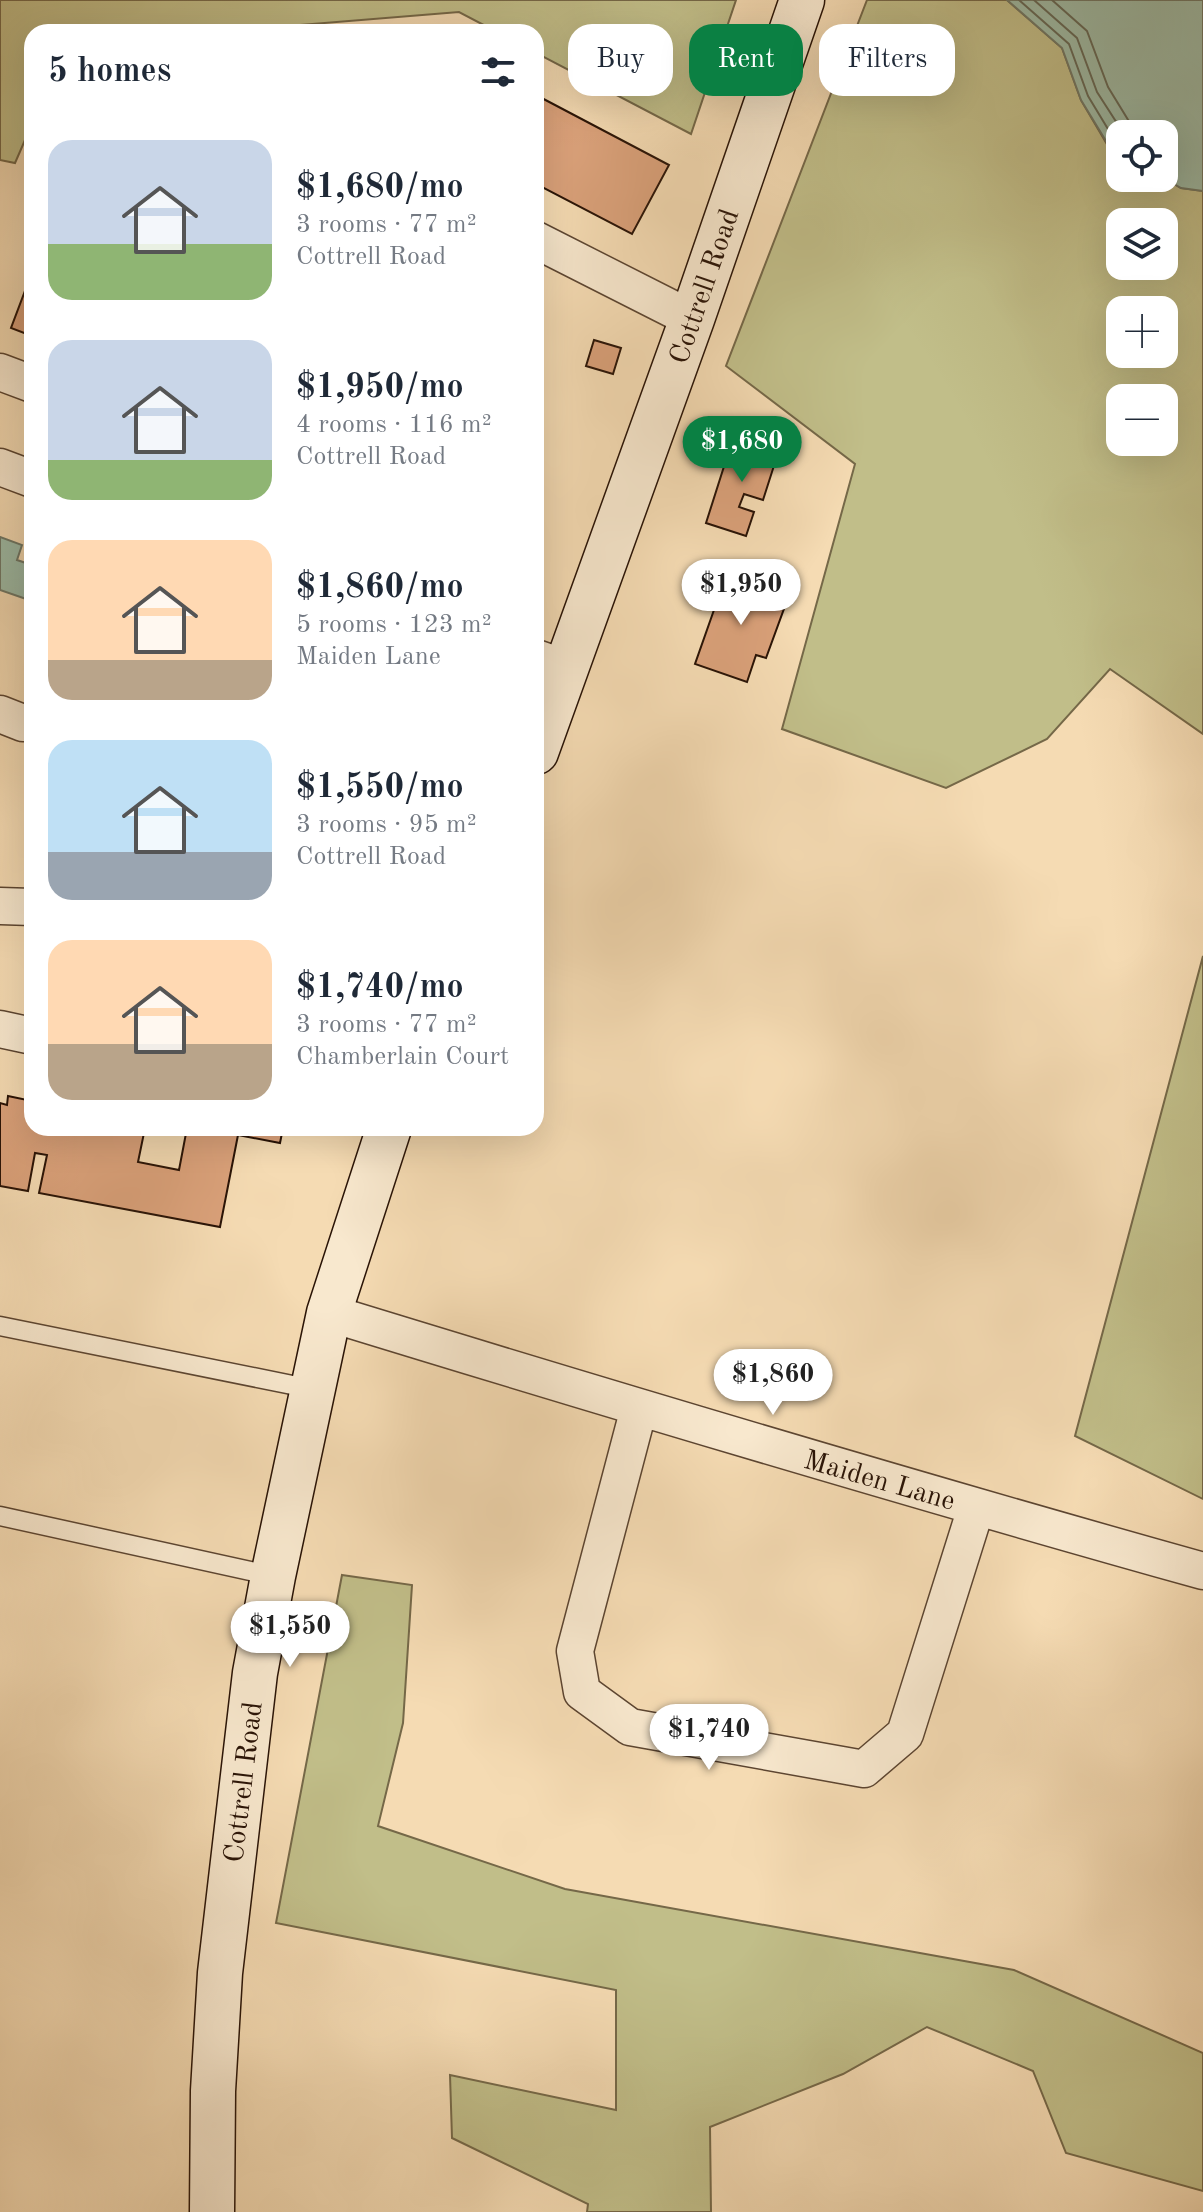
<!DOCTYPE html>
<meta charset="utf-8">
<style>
:root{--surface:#fff;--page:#f2f2f3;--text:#1f2937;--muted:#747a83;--accent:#0b8043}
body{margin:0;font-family:"Old Standard TT",serif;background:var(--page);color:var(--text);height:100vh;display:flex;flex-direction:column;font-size:30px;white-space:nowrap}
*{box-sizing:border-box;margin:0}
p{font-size:26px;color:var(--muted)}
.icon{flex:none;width:44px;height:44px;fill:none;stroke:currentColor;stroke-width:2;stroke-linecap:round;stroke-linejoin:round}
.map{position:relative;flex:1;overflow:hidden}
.sheet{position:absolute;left:24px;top:24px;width:520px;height:1112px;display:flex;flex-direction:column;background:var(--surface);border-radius:24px;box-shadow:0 8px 32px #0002}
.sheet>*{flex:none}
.top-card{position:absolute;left:568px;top:24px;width:514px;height:72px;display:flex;gap:16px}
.tools{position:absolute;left:1106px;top:120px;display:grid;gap:16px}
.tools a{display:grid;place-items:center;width:72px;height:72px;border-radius:16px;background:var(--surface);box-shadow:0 8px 32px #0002;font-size:40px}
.price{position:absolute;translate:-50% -68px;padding:0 18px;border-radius:28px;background:#fff;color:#222;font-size:26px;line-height:52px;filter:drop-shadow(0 2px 4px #0008)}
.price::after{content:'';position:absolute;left:50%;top:48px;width:24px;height:18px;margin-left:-12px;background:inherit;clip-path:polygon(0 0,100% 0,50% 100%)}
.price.selected{background:var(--accent);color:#fff}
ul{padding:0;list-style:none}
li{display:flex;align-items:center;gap:24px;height:200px;padding:0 24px}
li span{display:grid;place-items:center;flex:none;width:224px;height:160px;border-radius:24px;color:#555}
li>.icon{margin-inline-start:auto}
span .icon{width:96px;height:96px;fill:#fffc;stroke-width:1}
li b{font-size:34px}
h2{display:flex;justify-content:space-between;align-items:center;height:96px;padding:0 24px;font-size:34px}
.pill{padding:0 28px;border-radius:24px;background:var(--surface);box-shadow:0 8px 32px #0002;font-size:28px;line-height:72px}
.pill.selected{background:var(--accent);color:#fff}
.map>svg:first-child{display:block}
.green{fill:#c1be89;stroke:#756848;stroke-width:2;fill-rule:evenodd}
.water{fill:#9dbca8;stroke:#6f7867;stroke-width:2}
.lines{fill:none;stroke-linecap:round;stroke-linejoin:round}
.shore{stroke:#636857;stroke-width:2}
.building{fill:#daa17a;stroke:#291306;stroke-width:2}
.lane-casing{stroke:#5c4531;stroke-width:21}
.street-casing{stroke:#5c4531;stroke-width:39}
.secondary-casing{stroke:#291306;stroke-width:47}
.lane{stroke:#f8e8ce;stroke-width:18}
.street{stroke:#f8e8ce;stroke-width:36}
.secondary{stroke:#f8e8ce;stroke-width:44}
.labels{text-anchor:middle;stroke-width:6;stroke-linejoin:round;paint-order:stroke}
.street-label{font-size:28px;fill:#291306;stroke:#f8e8ce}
</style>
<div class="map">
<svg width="1203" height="2212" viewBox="0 0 1203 2212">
<rect width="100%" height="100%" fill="#f5dbb3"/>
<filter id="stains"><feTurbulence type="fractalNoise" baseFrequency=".0025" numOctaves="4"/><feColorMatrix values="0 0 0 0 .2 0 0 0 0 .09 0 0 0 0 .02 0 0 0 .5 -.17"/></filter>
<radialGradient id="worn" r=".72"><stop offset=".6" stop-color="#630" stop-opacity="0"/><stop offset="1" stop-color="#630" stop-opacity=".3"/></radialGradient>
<path class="green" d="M0 0H736L691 134 536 53V32H497L459 12 213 32H32V124L15 163 0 160Z
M867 0H1007L1062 48 1081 100 1108 146 1120 152V178H1164L1181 188 1203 191V734L1110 669 1047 739 946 788 782 729 855 464 726 366ZM1120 222H1164V266H1120ZM1120 310H1164V354H1120ZM1120 398H1164V442H1120Z
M1203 956V1499L1075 1436Z
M342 1575 412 1585 403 1723 378 1826 565 1889 1014 1970 1203 2053V2191L1066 2153 1033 2071 927 2027 843 2074 710 2127 711 2212H587L588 2204 452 2138 450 2075 616 2110V1990L276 1923Z"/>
<path class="water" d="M1007 0H1203V191L1181 188 1164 178V134H1120V152L1109 146 1081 100 1062 48Z
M0 537 22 545 17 560 32 565V601L0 590Z"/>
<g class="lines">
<path class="shore" d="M1019 0 1069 44 1088 96 1114 139 1120 143
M1034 0 1077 38 1097 92 1124 134
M1052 0 1087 31 1108 87 1130 123 1143 134"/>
</g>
<path class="building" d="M536 95 669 165 632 234 536 184Z
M28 283 32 285V336L11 328Z
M594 340 621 348 613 374 586 366Z
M734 435 779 450 763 500 744 494 739 507 754 512 746 536 706 523Z
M727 573 789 595 766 658 756 655 747 682 695 664Z
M8 1096 32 1101V1128H145L138 1162 179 1170 187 1128H283L280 1143 238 1135 220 1227 39 1193 47 1155 35 1153 28 1191 0 1186V1103L7 1105Z"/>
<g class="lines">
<g class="lane-casing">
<path id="lane" d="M0 1326 312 1389
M0 1516 273 1576"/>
</g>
<g class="street-casing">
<path id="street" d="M536 240 692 319
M0 372 32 384
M0 467 32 479
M536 658 565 668
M0 714 23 723
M0 906 32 907
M0 1029 32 1036
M329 1313C619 1402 910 1489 1203 1571
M639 1408 575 1651 582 1692 630 1727 864 1769 905 1734 976 1508"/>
</g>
<g class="secondary-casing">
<path id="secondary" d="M536 752 692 319 802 0
M212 2212 213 2091 220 1973 255 1673 273 1576 329 1313 389 1128"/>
</g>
<use href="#lane" class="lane"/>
<use href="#street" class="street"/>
<use href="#secondary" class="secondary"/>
</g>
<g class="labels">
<g class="street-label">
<text transform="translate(703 286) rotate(-71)" y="10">Cottrell Road</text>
<text transform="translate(880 1479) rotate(16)" y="10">Maiden Lane</text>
<text transform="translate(242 1782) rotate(-83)" y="10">Cottrell Road</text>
</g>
</g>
<rect width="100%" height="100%" filter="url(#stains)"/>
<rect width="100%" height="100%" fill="url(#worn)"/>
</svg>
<div class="tools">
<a><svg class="icon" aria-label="locate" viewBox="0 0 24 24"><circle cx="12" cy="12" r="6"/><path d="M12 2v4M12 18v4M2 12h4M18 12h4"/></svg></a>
<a><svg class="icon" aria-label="layers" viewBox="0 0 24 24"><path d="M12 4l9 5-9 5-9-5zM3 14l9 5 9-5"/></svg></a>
<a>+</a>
<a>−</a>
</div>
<b class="price selected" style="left:742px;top:484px">$1,680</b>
<b class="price" style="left:741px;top:627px">$1,950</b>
<b class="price" style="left:773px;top:1417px">$1,860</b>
<b class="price" style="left:290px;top:1669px">$1,550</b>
<b class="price" style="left:709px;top:1772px">$1,740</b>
<div class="top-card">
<a class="pill">Buy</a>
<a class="pill selected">Rent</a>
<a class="pill">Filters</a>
</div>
<section class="sheet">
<h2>5 homes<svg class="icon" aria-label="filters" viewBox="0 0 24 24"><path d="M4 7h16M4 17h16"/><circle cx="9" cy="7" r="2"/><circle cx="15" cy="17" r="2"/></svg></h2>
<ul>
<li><span style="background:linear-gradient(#c9d6e8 65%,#8fb573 0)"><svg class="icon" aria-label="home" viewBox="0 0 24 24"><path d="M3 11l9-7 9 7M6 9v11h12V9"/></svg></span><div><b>$1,680/mo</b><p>3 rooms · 77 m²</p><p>Cottrell Road</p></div></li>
<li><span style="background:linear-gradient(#c9d6e8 75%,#8fb573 0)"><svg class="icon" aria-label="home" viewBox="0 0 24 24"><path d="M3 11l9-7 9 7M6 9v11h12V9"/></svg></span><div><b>$1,950/mo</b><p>4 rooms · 116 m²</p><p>Cottrell Road</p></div></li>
<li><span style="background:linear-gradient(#ffd9b3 75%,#b9a48a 0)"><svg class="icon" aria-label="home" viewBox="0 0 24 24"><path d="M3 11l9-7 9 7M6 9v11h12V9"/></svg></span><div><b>$1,860/mo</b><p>5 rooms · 123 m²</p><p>Maiden Lane</p></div></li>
<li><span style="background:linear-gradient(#bfe0f5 70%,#9aa5b1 0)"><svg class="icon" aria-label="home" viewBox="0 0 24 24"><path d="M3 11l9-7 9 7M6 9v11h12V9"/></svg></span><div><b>$1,550/mo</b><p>3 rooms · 95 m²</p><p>Cottrell Road</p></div></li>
<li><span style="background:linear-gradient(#ffd9b3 65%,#b9a48a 0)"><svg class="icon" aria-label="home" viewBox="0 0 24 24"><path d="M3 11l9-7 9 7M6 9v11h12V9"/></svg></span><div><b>$1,740/mo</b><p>3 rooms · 77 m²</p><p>Chamberlain Court</p></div></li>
</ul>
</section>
</div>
